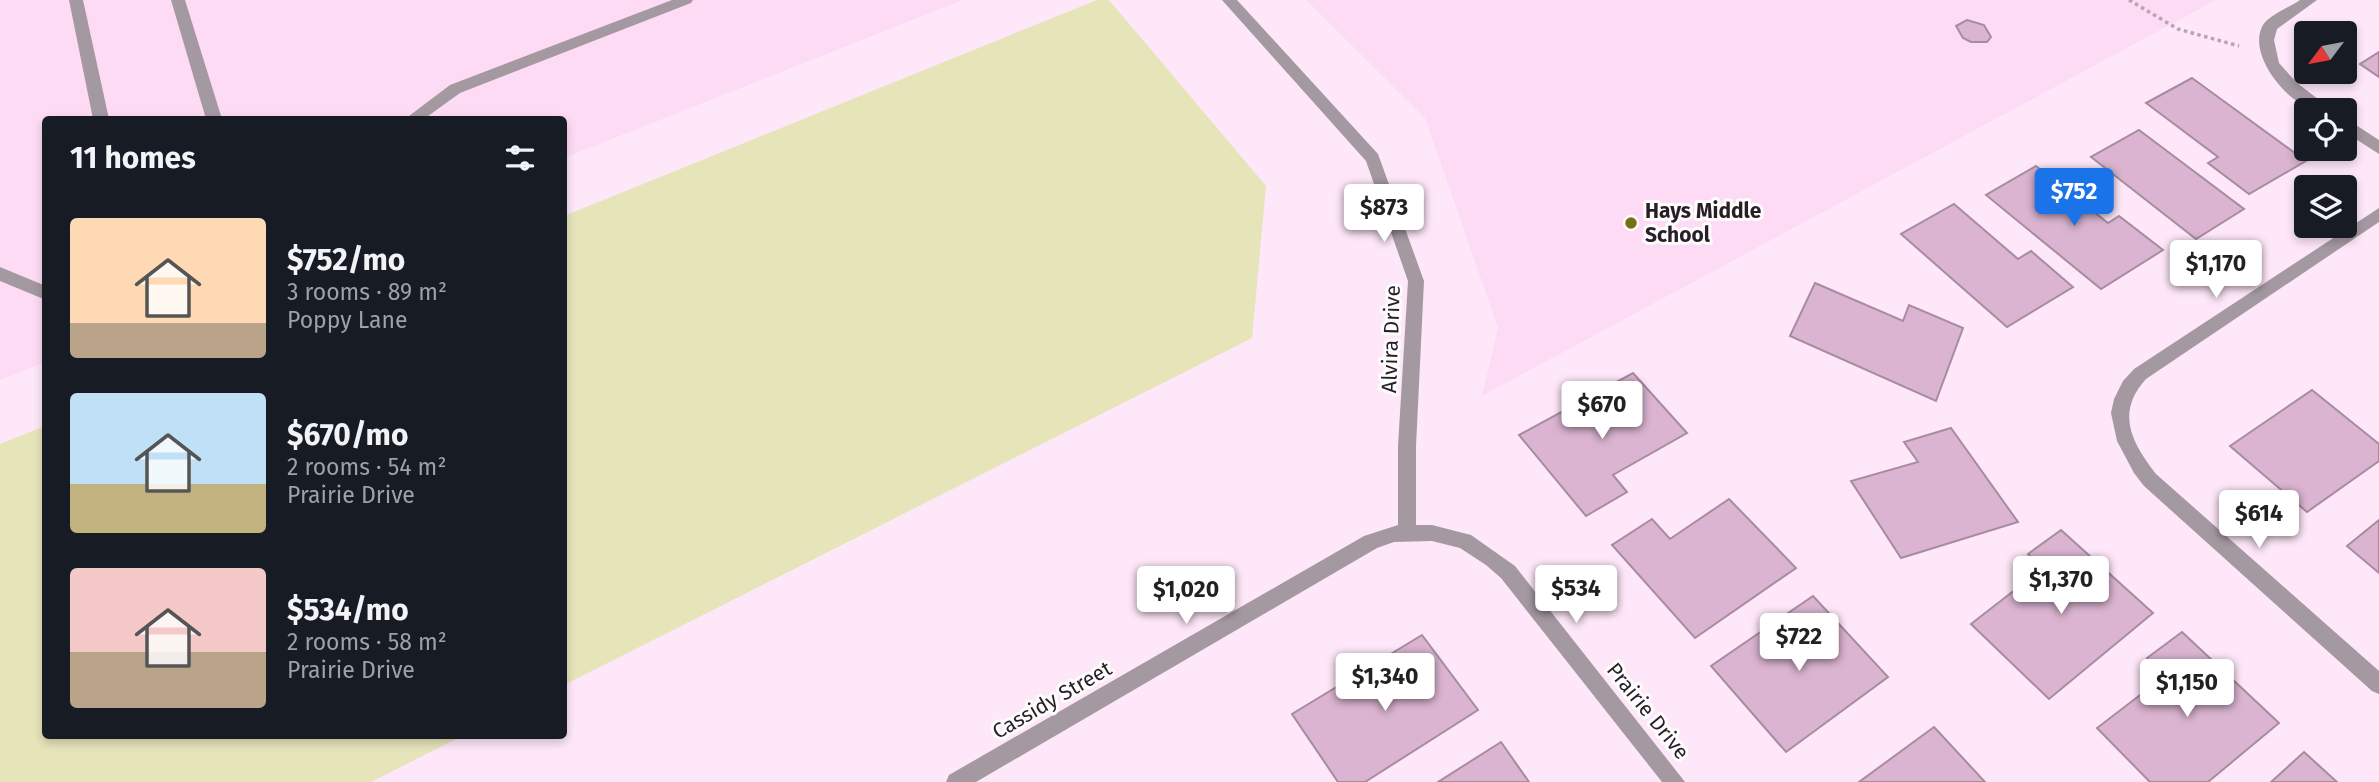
<!DOCTYPE html>
<meta charset="utf-8">
<style>
:root{--surface:#171b24;--page:#242831;--text:#f1f3f6;--muted:#9ea1a6;--accent:#1a73e8}
body{margin:0;font-family:"Fira Sans",sans-serif;background:var(--page);color:var(--text);height:100vh;display:flex;flex-direction:column;font-size:26px;white-space:nowrap}
*{box-sizing:border-box;margin:0}
p{font-size:23px;color:var(--muted)}
.icon{flex:none;width:38px;height:38px;fill:none;stroke:currentColor;stroke-width:2;stroke-linecap:round;stroke-linejoin:round}
.map{position:relative;flex:1;overflow:hidden}
.side{position:absolute;left:42px;top:116px;width:525px;height:623px;display:flex;flex-direction:column;background:var(--surface);border-radius:7px;box-shadow:0 4px 10px #0003}
.side>*{flex:none}
.needle{width:46px;rotate:238deg}
.buttons{position:absolute;left:2294px;top:21px;display:grid;gap:14px}
.buttons a{display:grid;place-items:center;width:63px;height:63px;border-radius:7px;background:var(--surface);box-shadow:0 4px 10px #0003;font-size:35px}
.price{position:absolute;translate:-50% -60px;padding:0 16px;border-radius:7px;background:#fff;color:#222;font-size:23px;line-height:46px;filter:drop-shadow(0 2px 4px #0008)}
.price::after{content:'';position:absolute;left:50%;top:42px;width:21px;height:16px;margin-left:-10px;background:inherit;clip-path:polygon(0 0,100% 0,50% 100%)}
.price.active{background:var(--accent);color:#fff}
ul{padding:0;list-style:none}
li{display:flex;align-items:center;gap:21px;height:175px;padding:0 28px}
li span{display:grid;place-items:center;flex:none;width:196px;height:140px;border-radius:7px;color:#555}
li>.icon{margin-inline-start:auto}
span .icon{width:84px;height:84px;fill:#fffc;stroke-width:1}
li b{font-size:30px}
h2{display:flex;justify-content:space-between;align-items:center;height:84px;padding:0 28px;font-size:30px}
.map>svg:first-child{display:block}
.built{fill:#fedbf5}
.green{fill:#e6e4b9}
.building{fill:#dab4d0;stroke:#a78ca0;stroke-width:2}
.lines{fill:none;stroke-linecap:round;stroke-linejoin:round}
.path{stroke:#b8a5b3;stroke-width:3.5;stroke-dasharray:3.5 3.5;stroke-linecap:butt}
.lane{fill:#a498a1;fill-rule:evenodd}
.street{fill:#a498a1;fill-rule:evenodd}
.poi-dot{fill:#777113;stroke:#fcfcfc;stroke-width:2.5}
.labels{text-anchor:middle;stroke-width:6;stroke-linejoin:round;paint-order:stroke}
.poi-label{font-size:21px;font-weight:bold;fill:#281e26;stroke:#fcfcfc;text-anchor:start}
.street-label{font-size:21px;fill:#281e26;stroke:#fcfcfc}
</style>
<div class="map">
<svg width="2379" height="782" viewBox="0 0 2379 782">
<rect width="100%" height="100%" fill="#fee7f8"/>
<path class="built" d="M0 0H963L564 158V119H46L45 362 0 380Z
M1306 0H2216L1482 396 1498 328 1425 118Z"/>
<path class="green" d="M1097 0H1109L1266 186 1252 338 564 685V216Z
M45 426 46 735H464L371 782H0V444Z"/>
<path class="building" d="M1967 20 1984 25 1991 37 1987 42H1971L1963 38 1956 26Z
M2379 52V77L2360 64Z
M2192 78 2306 161 2249 194 2208 163 2218 157 2146 103Z
M2139 130 2244 209 2196 239 2091 157Z
M2036 166 2108 223 2119 216 2163 250 2101 289 1986 195Z
M1954 204 2018 259 2031 251 2073 287 2007 327 1901 234Z
M1815 283 1903 321 1909 305 1963 328 1936 401 1790 336Z
M1633 373 1687 433 1613 475 1627 492 1586 516 1519 435Z
M2312 390 2379 444V461L2307 512 2230 446Z
M1951 428 2018 522 1901 558 1851 481 1918 462 1904 442Z
M1729 499 1796 568 1695 638 1612 545 1652 519 1670 539Z
M2379 520V573L2347 546Z
M2061 530 2153 613 2049 699 1971 624 2043 568 2028 554Z
M1813 596 1888 677 1786 752 1711 666Z
M2182 632 2279 723 2208 782H2150L2097 728 2165 676 2147 658Z
M1422 635 1478 710 1365 782H1338L1292 714Z
M1934 727 1985 782H1859Z
M1501 742 1529 782H1438Z
M2304 752 2337 782H2271Z"/>
<g class="lines">
<path class="path" d="M2129 0 2178 29 2239 46"/>
<path class="lane" d="M69 0H83L109 119H93Z
M171 0H185L222 119H206Z
M672 0H693L691 3 460 93 424 119H405L450 85Z
M0 267 46 286V300L0 281Z"/>
<path class="street" d="M1222 0H1237L1378 154 1424 281 1416 446V525H1432L1471 535 1515 566 1685 782H1662L1501 578 1486 565 1460 548 1432 541 1394 542 1377 548 976 782H946L949 775 1364 536 1398 525V446L1408 281 1366 161Z
M2300 0H2317L2277 29 2274 40 2279 63 2296 82 2332 110C2327 110 2321 111 2316 110 2288 105 2246 54 2263 25 2269 15 2290 7 2300 0Z
M2345 118 2379 140V154L2345 132Z
M2379 208V222L2146 379C2115 413 2132 443 2156 474L2379 671V694L2372 691 2144 486 2134 473 2117 441 2111 413 2114 399 2123 381 2134 369Z"/>
</g>
<circle class="poi-dot" cx="1631" cy="223" r="7"/>
<g class="labels">
<g class="poi-label">
<text x="1645" y="218">Hays Middle<tspan x="1645" dy="24">School</tspan></text>
</g>
<g class="street-label">
<text transform="translate(1391 339) rotate(-88)" y="7">Alvira Drive</text>
<text transform="translate(1052 700) rotate(-30)" y="7">Cassidy Street</text>
<text transform="translate(1648 711) rotate(51)" y="7">Prairie Drive</text>
</g>
</g>
</svg>
<div class="buttons">
<a><svg class="needle" viewBox="-14 -14 28 28"><path d="M0-13l5 13h-10z" fill="#e53935"/><path d="M0 13l5-13h-10z" fill="#9ea1a6"/></svg></a>
<a><svg class="icon" aria-label="locate" viewBox="0 0 24 24"><circle cx="12" cy="12" r="6"/><path d="M12 2v4M12 18v4M2 12h4M18 12h4"/></svg></a>
<a><svg class="icon" aria-label="layers" viewBox="0 0 24 24"><path d="M12 4l9 5-9 5-9-5zM3 14l9 5 9-5"/></svg></a>
</div>
<b class="price active" style="left:2074px;top:228px">$752</b>
<b class="price" style="left:1384px;top:244px">$873</b>
<b class="price" style="left:2216px;top:300px">$1,170</b>
<b class="price" style="left:1602px;top:441px">$670</b>
<b class="price" style="left:2259px;top:550px">$614</b>
<b class="price" style="left:2061px;top:616px">$1,370</b>
<b class="price" style="left:1576px;top:625px">$534</b>
<b class="price" style="left:1186px;top:626px">$1,020</b>
<b class="price" style="left:1799px;top:673px">$722</b>
<b class="price" style="left:1385px;top:713px">$1,340</b>
<b class="price" style="left:2187px;top:719px">$1,150</b>
<section class="side">
<h2>11 homes<svg class="icon" aria-label="filters" viewBox="0 0 24 24"><path d="M4 7h16M4 17h16"/><circle cx="9" cy="7" r="2"/><circle cx="15" cy="17" r="2"/></svg></h2>
<ul>
<li><span style="background:linear-gradient(#ffd9b3 75%,#b9a48a 0)"><svg class="icon" aria-label="home" viewBox="0 0 24 24"><path d="M3 11l9-7 9 7M6 9v11h12V9"/></svg></span><div><b>$752/mo</b><p>3 rooms · 89 m²</p><p>Poppy Lane</p></div></li>
<li><span style="background:linear-gradient(#bfe0f5 65%,#c2b280 0)"><svg class="icon" aria-label="home" viewBox="0 0 24 24"><path d="M3 11l9-7 9 7M6 9v11h12V9"/></svg></span><div><b>$670/mo</b><p>2 rooms · 54 m²</p><p>Prairie Drive</p></div></li>
<li><span style="background:linear-gradient(#f6c9c9 60%,#b9a48a 0)"><svg class="icon" aria-label="home" viewBox="0 0 24 24"><path d="M3 11l9-7 9 7M6 9v11h12V9"/></svg></span><div><b>$534/mo</b><p>2 rooms · 58 m²</p><p>Prairie Drive</p></div></li>
</ul>
</section>
</div>
